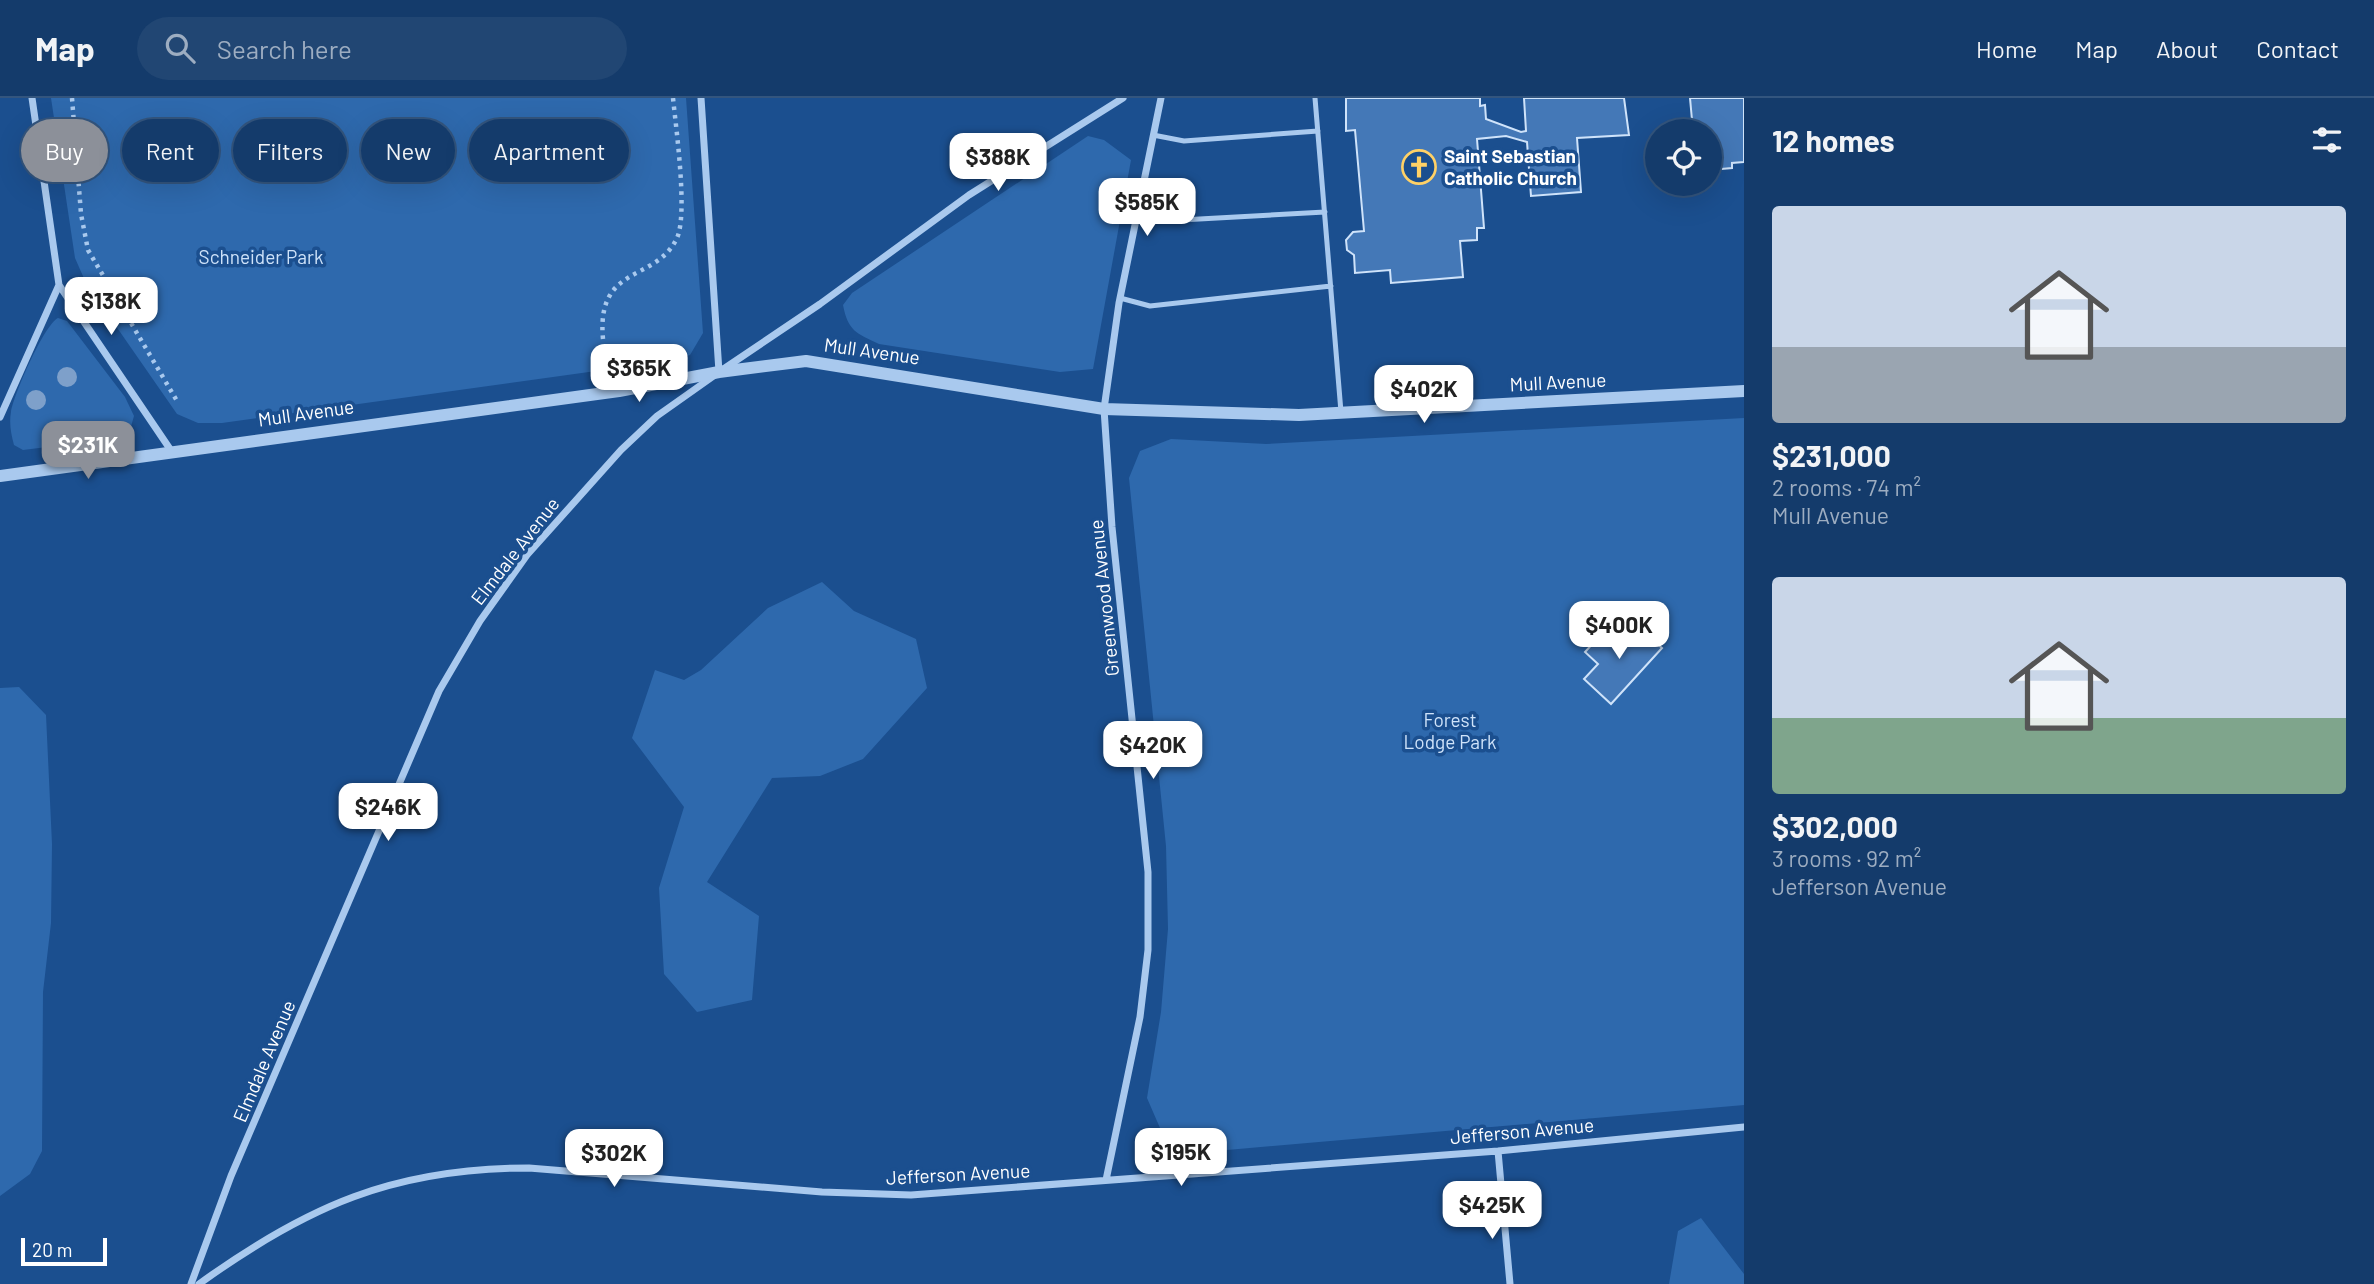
<!DOCTYPE html>
<meta charset="utf-8">
<style>
:root{--surface:#143b6b;--page:#214673;--text:#f1f3f6;--muted:#9dadc1;--line:#33557e;--accent:#8c9099}
body{margin:0;font-family:Barlow,sans-serif;background:var(--page);color:var(--text);height:100vh;display:flex;flex-direction:column;font-size:26px;white-space:nowrap}
*{box-sizing:border-box;margin:0}
p{font-size:23px;color:var(--muted)}
.icon{flex:none;width:38px;height:38px;fill:none;stroke:currentColor;stroke-width:2;stroke-linecap:round;stroke-linejoin:round}
.map{position:relative;flex:1;overflow:hidden}
.sheet{display:flex;flex-direction:column;background:var(--surface);width:630px}
.sheet>*{flex:none}
.banner{position:absolute;left:21px;top:21px;width:665px;height:63px;display:flex;gap:14px}
.controls{position:absolute;left:1645px;top:21px;display:grid;gap:14px}
.controls a{display:grid;place-items:center;width:77px;height:77px;border-radius:50%;background:var(--surface);box-shadow:0 7px 28px #0002,0 0 0 2px var(--line);font-size:35px}
.scale{position:absolute;left:21px;bottom:18px;width:86px;box-sizing:border-box;padding-left:7px;border:4px solid #fff;border-top:0;font-size:19px;line-height:24px;white-space:nowrap;color:#fff;-webkit-text-stroke:5px #1b4f8f;paint-order:stroke}
.price{position:absolute;translate:-50% -60px;padding:0 16px;border-radius:14px;background:#fff;color:#222;font-size:23px;line-height:46px;filter:drop-shadow(0 2px 4px #0008)}
.price::after{content:'';position:absolute;left:50%;top:42px;width:21px;height:16px;margin-left:-10px;background:inherit;clip-path:polygon(0 0,100% 0,50% 100%)}
.price.active{background:var(--accent);color:#fff}
ul{padding:0;list-style:none}
li{display:grid;align-content:center;gap:14px;height:371px;padding:0 28px}
li span{display:grid;place-items:center;height:217px;border-radius:7px;color:#555}
li>.icon{margin-inline-start:auto}
span .icon{width:126px;height:126px;fill:#fffc;stroke-width:1}
li b{font-size:30px}
h2{display:flex;justify-content:space-between;align-items:center;height:84px;padding:0 28px;font-size:30px}
.tag{padding:0 24px;border-radius:32px;background:var(--surface);box-shadow:0 7px 28px #0002,0 0 0 2px var(--line);font-size:24px;line-height:63px}
.tag.active{background:var(--accent);color:#fff}
header{display:flex;align-items:center;gap:42px;box-sizing:border-box;height:98px;padding:0 35px;background:var(--surface);border-bottom:2px solid var(--line)}
header strong{font-size:33px}
nav{display:flex;gap:38px;margin-inline-start:auto;font-size:24px}
.search{width:490px;height:63px;background:var(--page);display:flex;align-items:center;gap:18px;box-sizing:border-box;padding:0 24px;border-radius:38px;color:var(--muted);font-size:26px}
main{display:flex;flex:1;min-height:0}
.map>svg:first-child{display:block}
.green{fill:#2e69ad}
.building{fill:#4478b7;stroke:#cfe3fa;stroke-width:2}
.lines{fill:none;stroke-linecap:round;stroke-linejoin:round}
.path{stroke:#a9c9ee;stroke-width:4.5;stroke-dasharray:3.5 5;stroke-linecap:butt}
.service{stroke:#a9c9ee;stroke-width:5}
.minor{stroke:#a9c9ee;stroke-width:7}
.tertiary{stroke:#a9c9ee;stroke-width:12}
.tree{fill:#7ea0ca}
.labels{text-anchor:middle;stroke-width:7;stroke-linejoin:round;paint-order:stroke}
.poi-label{font-size:19px;font-weight:bold;fill:#fff;stroke:#1b4f8f;text-anchor:start}
.park-label{font-size:19px;fill:#cfe3fa;stroke:#1b4f8f}
.street-label{font-size:19px;fill:#fff;stroke:#1b4f8f}
</style>
<header>
<strong>Map</strong>
<div class="search"><svg class="icon" aria-label="search" viewBox="0 0 24 24"><circle cx="10" cy="10" r="6"/><path d="M15 15l6 6"/></svg>Search here</div>
<nav><a>Home</a><a>Map</a><a>About</a><a>Contact</a></nav>
</header>
<main>
<div class="map">
<svg width="1744" height="1186" viewBox="0 0 1744 1186">
<rect width="100%" height="100%" fill="#1b4f8f"/>
<path class="green" d="M51 0H686L703 235 690 257 668 263 222 325H198L177 316 86 185 75 160Z
M1088 38 1104 42 1131 62 1093 271 1060 274 879 246C856 235 848 233 843 207L852 195Z
M58 220 67 223 125 299 134 318 130 332 111 341 23 352 14 347C11 336 9 325 11 314 14 296 44 227 58 220Z
M1744 320V1007L1216 1053 1185 1050 1160 1030 1147 1000 1161 914 1168 831 1166 748 1129 380 1140 353 1171 341 1266 346Z
M822 484 854 513 916 541 927 590 863 661 820 678 772 680 707 784 759 818 752 902 697 914 664 876 659 790 684 709 632 640 655 572 684 582 701 572 768 510Z
M19 589 46 617 52 746 51 825 43 894 42 1053 30 1076 0 1098V590Z
M1701 1120 1744 1176V1186H1669L1678 1133Z"/>
<path class="building" d="M1346 0H1480V8L1485 7 1486 21 1521 34 1526 33 1524 0H1624L1629 37 1577 40 1581 94 1531 98 1527 44 1506 38 1477 41 1484 130H1477V142L1460 143 1463 179 1391 185 1390 172 1355 175 1354 157 1347 152 1346 142 1353 134 1364 133 1355 32 1346 33Z
M1690 0H1744V64L1732 65V70L1710 72V33H1693Z
M1636 527 1662 550 1611 606 1584 581 1598 566 1585 554 1609 528 1623 541Z"/>
<g class="lines">
<path class="path" d="M72 0 81 116 88 152 177 303
M603 241C596 165 656 185 677 140 688 116 676 30 673 0"/>
<path class="service" d="M1315 0 1341 314
M1153 37 1184 43 1318 33
M1136 120 1163 123 1325 114
M1120 200 1150 208 1331 188"/>
<path class="minor" d="M32 0 59 187 172 354
M701 0 719 274
M725 270 820 206 969 97 1123 0
M0 319 59 187
M1498 1053 1510 1186
M1106 1082 1140 919 1148 852V774L1112 429 1104 311 1119 205 1161 0
M191 1186 231 1078 439 593 480 523 527 457 621 352 657 318 715 277
M199 1186C307 1108 394 1070 529 1070L822 1094 911 1097 1498 1053 1744 1029"/>
<path class="tertiary" d="M0 378 619 293 719 274 806 263 1104 311 1299 317 1744 293"/>
</g>
<g class="tree">
<circle cx="67" cy="279" r="10"/>
<circle cx="36" cy="302" r="10"/>
</g>
<defs>
<g id="church-ring" transform="scale(1.75)"><circle r="9.5" fill="#1b4f8f" stroke="#ffd166" stroke-width="1.5"/><path d="M-1.2-6h2.4v3.5h3.3v2.4h-3.3V6h-2.4V-.1h-3.3v-2.4h3.3Z" fill="#ffd166"/></g>
</defs>
<g fill-rule="evenodd">
<use href="#church-ring" x="1419" y="69"/>
</g>
<g class="labels">
<g class="poi-label">
<text x="1444" y="65">Saint Sebastian<tspan x="1444" dy="22">Catholic Church</tspan></text>
</g>
<g class="park-label">
<text x="261" y="166">Schneider Park</text>
<text x="1450" y="629">Forest<tspan x="1450" dy="22">Lodge Park</tspan></text>
</g>
<g class="street-label">
<text transform="translate(872 253) rotate(8)" y="7">Mull Avenue</text>
<text transform="translate(1558 284) rotate(-3)" y="7">Mull Avenue</text>
<text transform="translate(306 315) rotate(-8)" y="7">Mull Avenue</text>
<text transform="translate(515 453) rotate(-52)" y="7">Elmdale Avenue</text>
<text transform="translate(1104 500) rotate(-96)" y="7">Greenwood Avenue</text>
<text transform="translate(264 963) rotate(-67)" y="7">Elmdale Avenue</text>
<text transform="translate(1522 1033) rotate(-5)" y="7">Jefferson Avenue</text>
<text transform="translate(958 1076) rotate(-3)" y="7">Jefferson Avenue</text>
</g>
</g>
</svg>
<div class="controls">
<a><svg class="icon" aria-label="locate" viewBox="0 0 24 24"><circle cx="12" cy="12" r="6"/><path d="M12 2v4M12 18v4M2 12h4M18 12h4"/></svg></a>
</div>
<div class="scale">20 m</div>
<b class="price" style="left:998px;top:95px">$388K</b>
<b class="price" style="left:1147px;top:140px">$585K</b>
<b class="price" style="left:111px;top:239px">$138K</b>
<b class="price" style="left:639px;top:306px">$365K</b>
<b class="price" style="left:1424px;top:327px">$402K</b>
<b class="price active" style="left:88px;top:383px">$231K</b>
<b class="price" style="left:1619px;top:563px">$400K</b>
<b class="price" style="left:1153px;top:683px">$420K</b>
<b class="price" style="left:388px;top:745px">$246K</b>
<b class="price" style="left:1181px;top:1090px">$195K</b>
<b class="price" style="left:614px;top:1091px">$302K</b>
<b class="price" style="left:1492px;top:1143px">$425K</b>
<div class="banner">
<a class="tag active">Buy</a>
<a class="tag">Rent</a>
<a class="tag">Filters</a>
<a class="tag">New</a>
<a class="tag">Apartment</a>
</div>
</div>
<section class="sheet">
<h2>12 homes<svg class="icon" aria-label="filters" viewBox="0 0 24 24"><path d="M4 7h16M4 17h16"/><circle cx="9" cy="7" r="2"/><circle cx="15" cy="17" r="2"/></svg></h2>
<ul>
<li><span style="background:linear-gradient(#c9d6e8 65%,#9aa5b1 0)"><svg class="icon" aria-label="home" viewBox="0 0 24 24"><path d="M3 11l9-7 9 7M6 9v11h12V9"/></svg></span><div><b>$231,000</b><p>2 rooms · 74 m²</p><p>Mull Avenue</p></div></li>
<li><span style="background:linear-gradient(#c9d6e8 65%,#7fa58c 0)"><svg class="icon" aria-label="home" viewBox="0 0 24 24"><path d="M3 11l9-7 9 7M6 9v11h12V9"/></svg></span><div><b>$302,000</b><p>3 rooms · 92 m²</p><p>Jefferson Avenue</p></div></li>
</ul>
</section>
</main>
